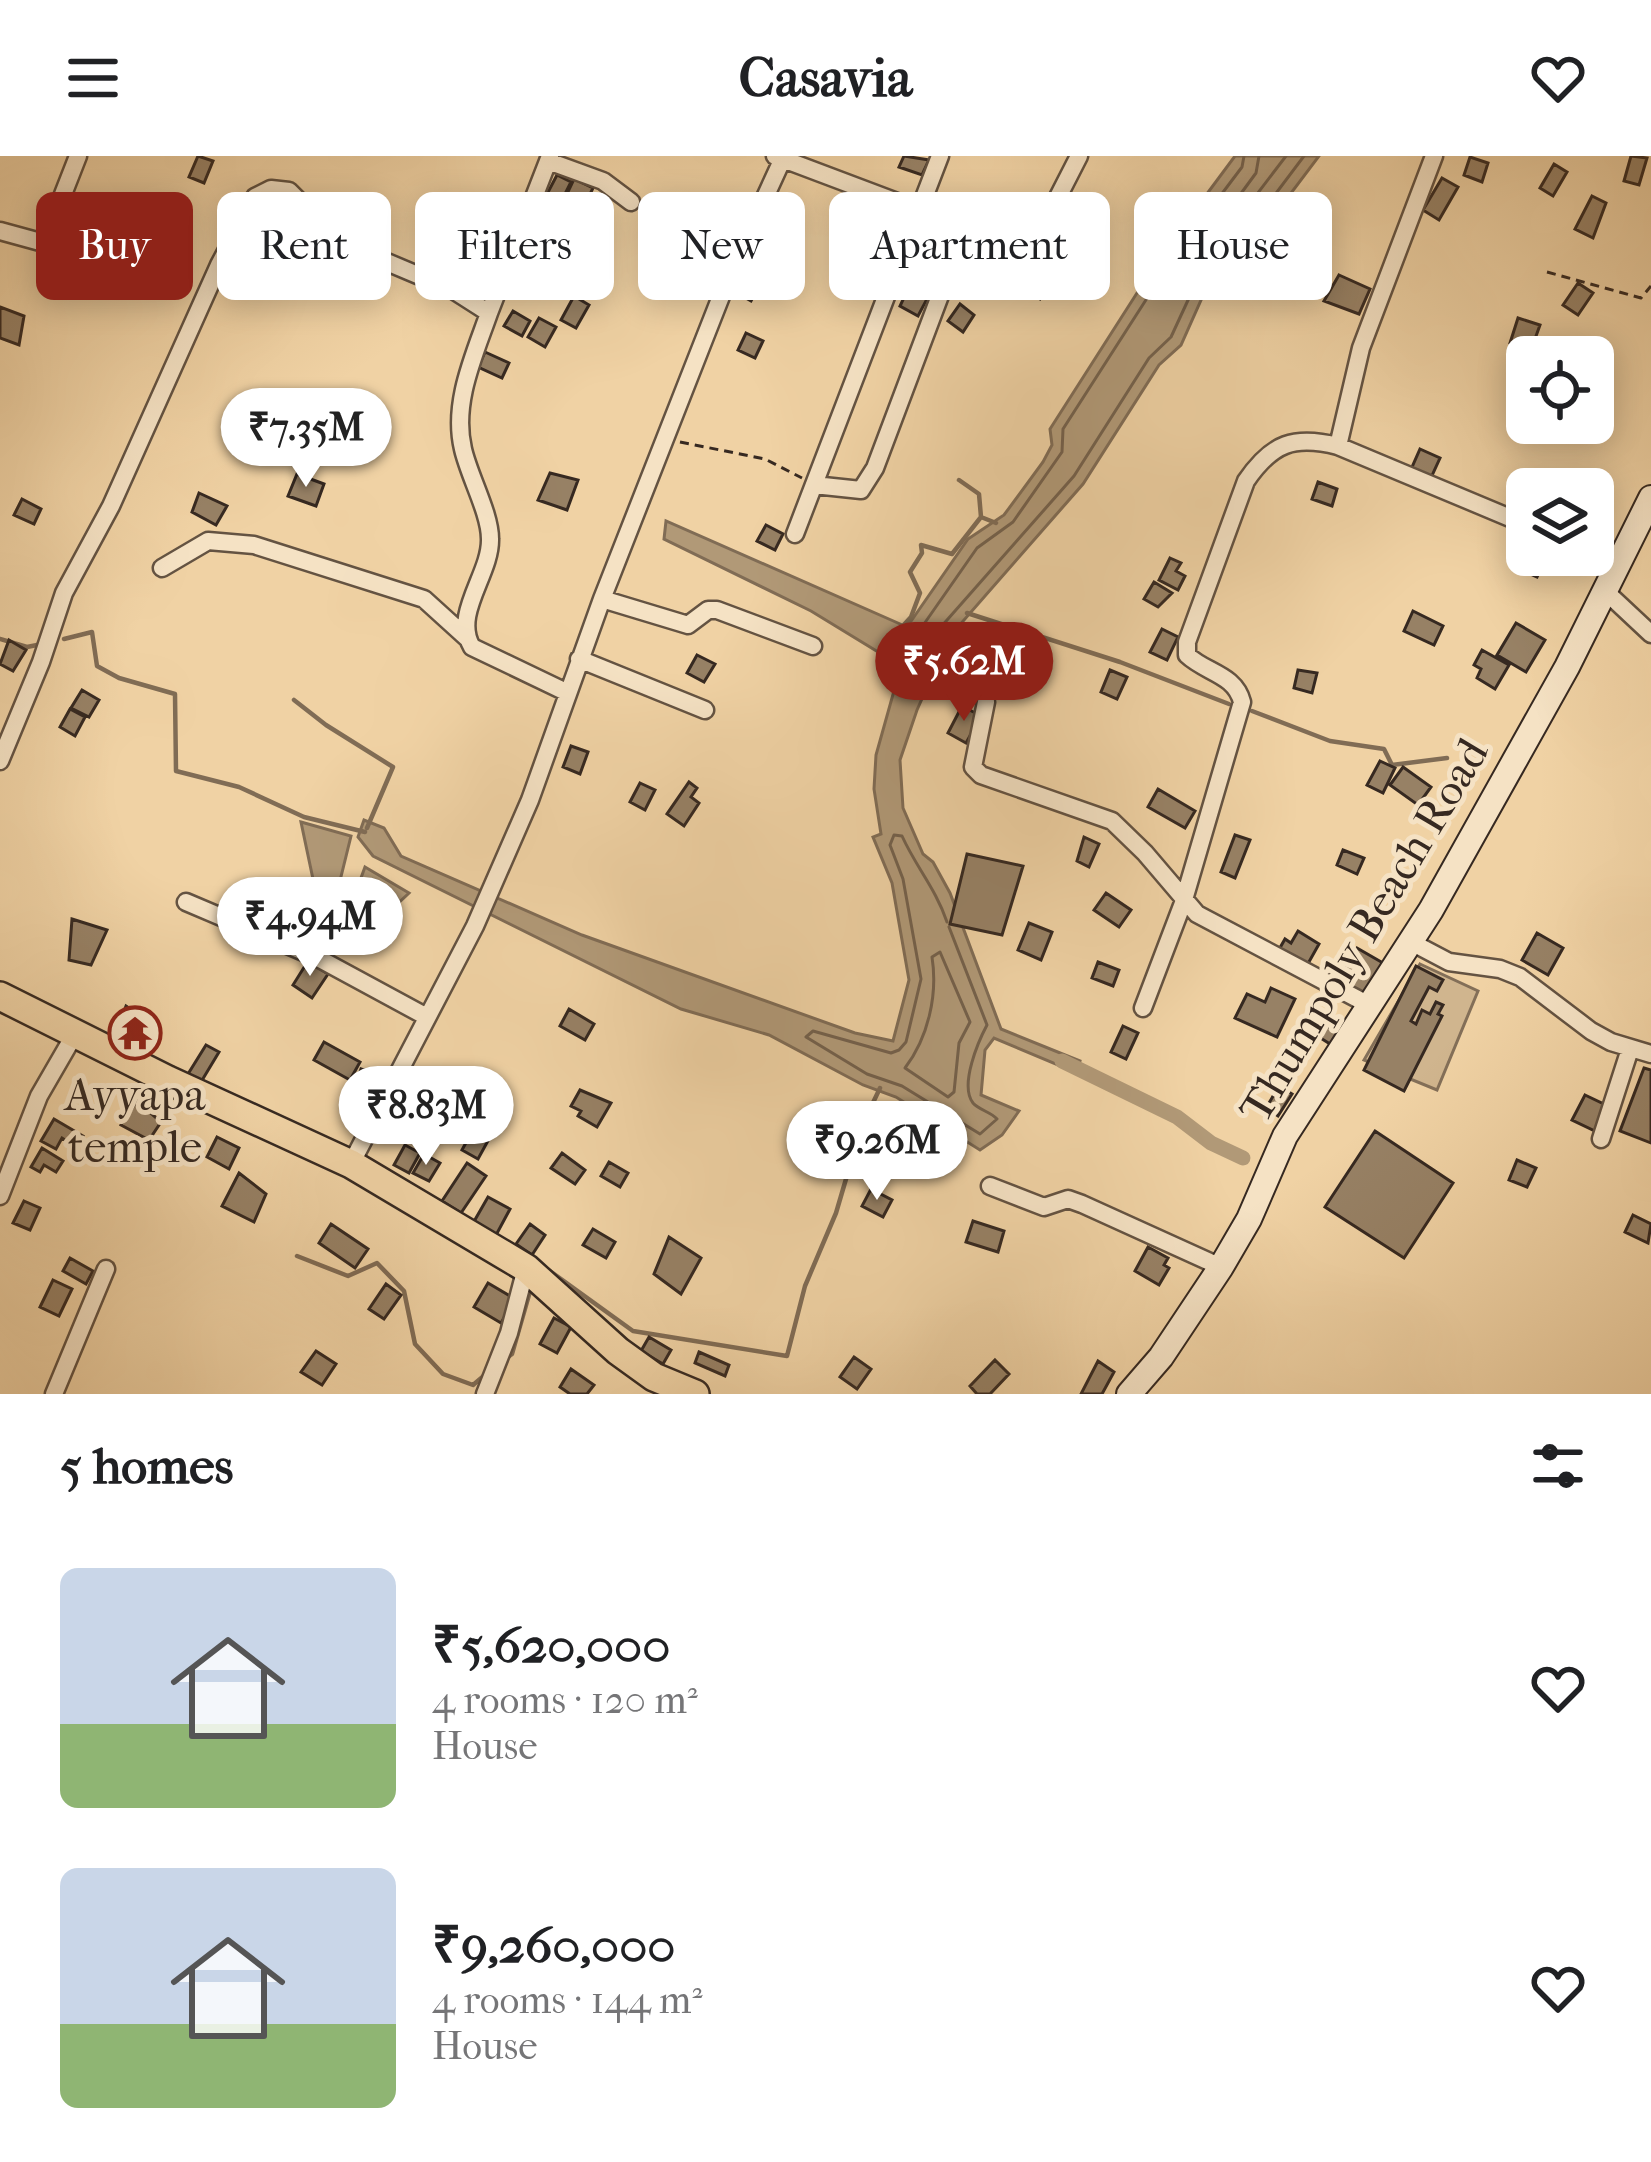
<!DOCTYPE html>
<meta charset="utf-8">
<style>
:root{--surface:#fff;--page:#f2f2f2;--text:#202124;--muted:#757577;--accent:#8f2418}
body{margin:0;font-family:"IM FELL French Canon",serif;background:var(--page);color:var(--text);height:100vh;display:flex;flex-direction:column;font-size:45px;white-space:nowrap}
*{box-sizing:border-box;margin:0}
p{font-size:39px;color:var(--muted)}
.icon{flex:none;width:66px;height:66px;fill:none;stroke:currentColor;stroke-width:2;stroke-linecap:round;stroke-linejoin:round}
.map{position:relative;height:1238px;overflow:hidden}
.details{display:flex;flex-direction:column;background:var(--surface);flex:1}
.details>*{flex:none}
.top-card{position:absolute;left:36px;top:36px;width:1581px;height:108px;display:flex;gap:24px}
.tools{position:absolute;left:1506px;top:180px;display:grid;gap:24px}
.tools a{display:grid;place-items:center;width:108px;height:108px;border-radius:18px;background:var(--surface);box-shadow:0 6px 30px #0003;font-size:60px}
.price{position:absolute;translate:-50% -102px;padding:0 27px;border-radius:42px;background:#fff;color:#222;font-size:39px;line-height:78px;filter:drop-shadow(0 3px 6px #0008)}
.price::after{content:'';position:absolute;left:50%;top:72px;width:36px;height:27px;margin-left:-18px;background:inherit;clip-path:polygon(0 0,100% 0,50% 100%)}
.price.current{background:var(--accent);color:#fff}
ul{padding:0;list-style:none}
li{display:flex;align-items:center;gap:36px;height:300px;padding:0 60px}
li span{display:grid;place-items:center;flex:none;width:336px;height:240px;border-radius:18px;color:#555}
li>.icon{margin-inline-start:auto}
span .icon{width:144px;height:144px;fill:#fffc;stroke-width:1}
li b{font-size:51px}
h2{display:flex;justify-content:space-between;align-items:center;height:144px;padding:0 60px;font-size:51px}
.tag{padding:0 42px;border-radius:18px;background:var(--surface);box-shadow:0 6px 30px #0003;font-size:42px;line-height:108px}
.tag.current{background:var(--accent);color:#fff}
header{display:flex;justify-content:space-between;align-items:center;height:156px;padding:0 60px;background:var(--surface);font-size:54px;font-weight:800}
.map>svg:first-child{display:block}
.green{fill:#d0b58e;stroke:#836f58;stroke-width:3}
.water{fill:#b19977;stroke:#806c55;stroke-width:3}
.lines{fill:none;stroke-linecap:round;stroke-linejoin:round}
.shore{stroke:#74614c;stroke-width:3}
.stream{stroke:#806c55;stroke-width:4.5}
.canal{stroke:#b19977;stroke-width:15}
.building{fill:#978165;stroke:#362921;stroke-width:3}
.minor-casing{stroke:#645342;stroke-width:21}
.secondary-casing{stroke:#362921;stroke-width:28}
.primary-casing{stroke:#362921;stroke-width:32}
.path{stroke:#362921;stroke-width:3;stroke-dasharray:9 6;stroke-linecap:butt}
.minor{stroke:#f5e2c4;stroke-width:16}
.secondary{stroke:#f5e2c4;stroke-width:24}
.primary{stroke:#f0d2a4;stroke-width:27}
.labels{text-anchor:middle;stroke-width:10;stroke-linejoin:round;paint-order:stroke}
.street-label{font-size:45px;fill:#362921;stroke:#f5e2c4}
.poi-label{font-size:45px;fill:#362921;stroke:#f5e2c4}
</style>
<header><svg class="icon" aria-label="menu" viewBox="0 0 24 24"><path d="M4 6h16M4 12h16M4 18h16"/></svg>Casavia<svg class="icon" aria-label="heart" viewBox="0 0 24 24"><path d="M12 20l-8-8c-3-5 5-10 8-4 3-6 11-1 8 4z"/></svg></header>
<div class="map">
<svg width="1651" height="1238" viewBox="0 0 1651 1238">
<rect width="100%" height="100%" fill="#f0d2a4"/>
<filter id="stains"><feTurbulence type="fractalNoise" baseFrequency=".00167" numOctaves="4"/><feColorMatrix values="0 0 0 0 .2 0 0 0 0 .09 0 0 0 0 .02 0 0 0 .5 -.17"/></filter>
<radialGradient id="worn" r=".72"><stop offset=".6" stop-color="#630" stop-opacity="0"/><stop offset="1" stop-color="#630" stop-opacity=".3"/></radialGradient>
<path class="green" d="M1420 808 1478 835 1437 934 1364 904Z"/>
<path class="water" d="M1235 0H1319L1255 85 1210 124 1181 189 1159 209 1083 328 950 480 917 554 900 604 903 652 923 698 933 706 950 737 1001 873 1080 905 1077 917 994 882 985 894 981 939 1019 955 1002 979 980 994 896 941 863 929 769 879 681 853 373 700 358 681 364 664 384 672 401 700 582 779 855 877 893 885 909 824 892 727 873 681 881 678 874 633 876 599 901 510 811 455 664 383 666 365 907 471 968 383 1004 359 1043 306 1052 289 1050 273 1160 101Z
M301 666 351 680 333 753 317 742Z
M365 711 409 737 356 787 344 768Z"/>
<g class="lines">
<path class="shore" d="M1244 0 1242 11 1169 108 1063 273 1062 296 1013 366 977 392 917 478 895 485V492L908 501 915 512 923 511 940 472 1074 320 1149 202 1171 181 1201 116 1246 77 1304 0
M1259 0 1256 17 1223 62 1225 70 1235 67 1286 0
M947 766C936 733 916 711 902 680L894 679 890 689 903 723 921 823 906 886 899 894 891 897 813 875 806 881 867 918 902 930 980 978 997 963C991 956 979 954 973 947 959 929 979 884 987 869L949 771
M940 796 970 866 959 887 954 936 948 941 905 912C928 882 938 839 932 801Z"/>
<path class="stream" d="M959 324 979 338 981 361 996 367
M967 457 1120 506 1229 548
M901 472 911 461 920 437 910 416 922 397 921 389 952 398 981 361
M0 483 27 491 37 489
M64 483 92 476 97 510 119 522 175 538 176 615 239 631 304 661 365 676
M294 544 326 569 393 611 367 672
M1252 555 1330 585 1384 593 1392 609 1447 602
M297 1100 348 1120 377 1107 404 1135 415 1188 443 1218 473 1229 486 1218
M547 1113 633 1175 787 1200 805 1130 836 1057 861 972 880 932
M504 1204 512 1198 531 1132"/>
<path class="canal" d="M1062 905 1177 961 1211 987 1243 1002"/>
</g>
<path class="building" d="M198 0 213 5 204 27 189 21Z
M904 0 929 4 922 19 899 11Z
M1631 0 1647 2 1639 29 1624 25Z
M1470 1 1488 7 1482 26 1464 19Z
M1554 8 1567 16 1553 40 1540 32Z
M557 19 571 26 560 48 546 40Z
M1442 22 1458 31 1439 64 1423 54Z
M574 23 593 32 584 51 565 42Z
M1592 40 1606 47 1593 82 1575 73Z
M544 45 571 54 566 73 538 65Z
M436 87 451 92 446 108 457 111 451 130 424 121Z
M1085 87 1100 93 1092 113 1077 107Z
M751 114 764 121 751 145 737 137Z
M1032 117 1050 127 1040 143 1023 132Z
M1339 119 1370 133 1359 158 1324 145Z
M1578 127 1593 137 1578 159 1563 149Z
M908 133 927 143 918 160 900 150Z
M574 140 589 149 576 172 561 164Z
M960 148 974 159 963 176 948 165Z
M0 151 24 160 19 189 0 182Z
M513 155 530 165 522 180 504 170Z
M539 162 556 171 545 191 528 181Z
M1518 162 1540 169 1531 194 1510 187Z
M746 177 763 185 755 202 738 194Z
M485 196 509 207 502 222 478 211Z
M1420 293 1440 302 1429 326 1409 318Z
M550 317 578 324 567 354 538 344Z
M297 318 324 328 316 350 288 340Z
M1318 326 1337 333 1332 350 1312 343Z
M199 337 227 350 216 369 192 356Z
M22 343 41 353 34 368 14 359Z
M766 369 783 378 775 394 757 385Z
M1526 378 1527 399H1548L1537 421 1515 411Z
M1170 402 1181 407 1176 415 1185 420 1178 434 1159 424Z
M1154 426 1172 437 1158 451 1144 443Z
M1413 455 1443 470 1434 489 1404 475Z
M1516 467 1545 484 1526 516 1497 499Z
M1162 473 1178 481 1167 504 1150 496Z
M9 484 26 494 13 515 0 508Z
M1482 494 1509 509 1495 533 1477 522 1481 513 1474 509Z
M697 499 715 508 704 526 687 517Z
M1110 514 1127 521 1117 543 1101 536Z
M1298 514 1317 517 1312 537 1294 532Z
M82 534 99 544 89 561 71 552Z
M962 550 981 560 966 587 948 577Z
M70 553 85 561 75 580 60 571Z
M571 590 588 596 580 618 563 611Z
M1380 605 1395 612 1383 637 1367 629Z
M1403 611 1431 631 1418 649 1390 629Z
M689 626 697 632 691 641 699 647 684 670 667 658Z
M640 627 655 634 645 654 630 646Z
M1158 633 1195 655 1185 672 1148 651Z
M1235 679 1250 684 1235 722 1221 716Z
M1084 681 1099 688 1089 711 1077 705Z
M1343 694 1364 702 1357 718 1337 709Z
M967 698 1023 710 1002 779 950 768Z
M1106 737 1131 754 1119 771 1094 754Z
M72 763 107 774 91 809 69 804Z
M1029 767 1052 776 1041 804 1018 794Z
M1298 775 1319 788 1305 813 1277 797 1285 783 1291 787Z
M1537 777 1563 792 1548 819 1522 804Z
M1357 792 1383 807 1363 841 1337 825Z
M308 805 328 818 312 842 293 829Z
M1098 806 1119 814 1113 830 1092 822Z
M1416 810 1443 824 1437 835 1429 831 1411 865 1416 868 1422 854 1430 858 1436 846 1443 849 1438 858 1442 860 1404 935 1364 914Z
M1271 832 1295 843 1277 881 1235 862 1247 838 1265 846Z
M126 850 157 871 143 897 114 882Z
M569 853 594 868 585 884 560 870Z
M1314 862 1338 877 1330 888 1319 881 1312 892 1300 885Z
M1123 870 1138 877 1126 903 1111 896Z
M324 886 360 906 350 924 314 904Z
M206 889 219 896 201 926 188 918Z
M1644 912 1651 914V987L1620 975Z
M361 913 385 921 376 945 353 937Z
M1279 930 1292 938 1278 960 1266 952Z
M580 934 611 947 597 971 578 960 581 955 571 950Z
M1585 939 1610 951 1597 976 1572 964Z
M137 945 161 966 149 984 121 969Z
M427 951 449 961 443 976 420 966Z
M54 963 83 980 77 991 62 982 56 993 41 985Z
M474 972 490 981 478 1003 462 994Z
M1375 975 1453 1027 1404 1102 1325 1051Z
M217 981 239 992 229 1013 207 1001Z
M405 989 420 997 409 1017 394 1009Z
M42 992 63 1005 56 1016 44 1009 40 1016 31 1011Z
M562 997 585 1014 575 1028 551 1012Z
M424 998 440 1007 429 1025 413 1017Z
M1517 1004 1536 1012 1527 1031 1509 1024Z
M609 1006 628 1017 620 1031 601 1020Z
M467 1007 486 1020 461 1057 442 1045Z
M239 1017 266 1038 254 1066 222 1050Z
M871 1033 892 1044 883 1061 862 1050Z
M488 1041 510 1053 495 1081 472 1069Z
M24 1045 40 1052 30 1074 13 1067Z
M1633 1059 1651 1068 1648 1087 1625 1076Z
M973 1065 1004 1075 998 1096 966 1086Z
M331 1068 368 1093 355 1112 319 1087Z
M530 1068 545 1079 532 1099 516 1088Z
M593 1073 615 1086 606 1102 583 1089Z
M669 1081 701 1102 681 1138 654 1118Z
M1148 1091 1168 1102 1164 1109 1169 1112 1159 1129 1135 1115Z
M70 1102 93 1115 86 1128 63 1115Z
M53 1124 72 1133 59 1160 40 1151Z
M488 1127 515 1143 501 1167 474 1151Z
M386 1128 401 1139 384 1163 369 1153Z
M554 1162 571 1171 557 1197 540 1188Z
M649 1181 671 1194 663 1208 641 1195Z
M316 1195 336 1208 322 1229 301 1216Z
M699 1196 729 1209 725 1220 695 1207Z
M854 1201 871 1213 857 1233 840 1221Z
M995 1204 1009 1218 990 1238H977L970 1230Z
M1098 1205 1114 1216 1102 1238H1081Z
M571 1213 594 1229 587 1238H570L560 1231Z"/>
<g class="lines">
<g class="minor-casing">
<path id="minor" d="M775 0 921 55
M548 5 603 25 631 46
M0 75 44 87 78 0
M489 157C474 200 452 247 463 293 469 320 490 357 490 383 491 418 452 458 472 491L566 536
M1338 290 1361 192 1434 0
M814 329 861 334 875 312 944 129 1012 131 1079 0
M795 378 940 0
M1593 395 1618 405
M162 412 208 385 254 389 424 443 467 482
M1604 434 1651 478
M602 443 688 469 708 454H717L813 490
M579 503 705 554
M986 546 973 611 981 619 1112 665 1145 697 1197 758 1371 850
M0 605 41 506 64 437 111 350 219 109 255 41 271 33 289 35 302 48 318 77 453 134 489 157 550 0
M186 746 318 802 427 861
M1411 786 1449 806 1500 813 1520 821 1591 875 1611 886 1651 898
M1143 852 1183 747 1242 546C1235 518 1206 517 1187 499V486L1246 325C1272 287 1294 279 1338 290L1527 369
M1601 983 1630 893
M351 1008 475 770 530 644 602 443 729 120 784 0
M990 1030 1044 1051 1068 1043 1082 1048 1221 1111
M0 1040 39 940 76 876
M54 1238 106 1113
M485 1238 509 1177 526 1112"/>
</g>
<g class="secondary-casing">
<path id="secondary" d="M1129 1238 1161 1201 1221 1111 1249 1063 1285 980 1431 754 1567 511 1651 342"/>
</g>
<g class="primary-casing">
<path id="primary" d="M0 840 168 924 351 1008 526 1112 618 1195 654 1221 695 1238"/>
</g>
<path class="path" d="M1547 116 1641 142 1651 130
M680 286 765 303 802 322"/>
<use href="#minor" class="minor"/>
<use href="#secondary" class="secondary"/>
<use href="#primary" class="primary"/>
</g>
<defs>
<g id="temple-ring" transform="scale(2.7)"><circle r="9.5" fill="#f5e2c4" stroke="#8f2418" stroke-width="1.5"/><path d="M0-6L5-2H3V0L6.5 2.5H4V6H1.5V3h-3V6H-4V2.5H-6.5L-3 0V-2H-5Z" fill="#8f2418"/></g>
</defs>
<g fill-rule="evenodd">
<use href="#temple-ring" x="135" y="877"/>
</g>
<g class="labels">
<g class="street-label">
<text transform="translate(1363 774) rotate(-59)" y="16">Thumpoly Beach Road</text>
</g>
<g class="poi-label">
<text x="135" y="954">Ayyapa<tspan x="135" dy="52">temple</tspan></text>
</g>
</g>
<rect width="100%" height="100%" filter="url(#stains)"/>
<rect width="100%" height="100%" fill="url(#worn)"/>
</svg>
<div class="tools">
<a><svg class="icon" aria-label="locate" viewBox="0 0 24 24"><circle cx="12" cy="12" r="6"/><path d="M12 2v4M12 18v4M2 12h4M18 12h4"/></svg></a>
<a><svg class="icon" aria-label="layers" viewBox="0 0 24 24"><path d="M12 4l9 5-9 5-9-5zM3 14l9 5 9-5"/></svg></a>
</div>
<b class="price" style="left:306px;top:334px">₹7.35M</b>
<b class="price current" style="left:964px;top:568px">₹5.62M</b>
<b class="price" style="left:310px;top:823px">₹4.94M</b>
<b class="price" style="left:426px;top:1012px">₹8.83M</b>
<b class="price" style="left:877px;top:1047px">₹9.26M</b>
<div class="top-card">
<a class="tag current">Buy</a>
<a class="tag">Rent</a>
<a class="tag">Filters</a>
<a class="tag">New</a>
<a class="tag">Apartment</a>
<a class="tag">House</a>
</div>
</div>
<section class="details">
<h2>5 homes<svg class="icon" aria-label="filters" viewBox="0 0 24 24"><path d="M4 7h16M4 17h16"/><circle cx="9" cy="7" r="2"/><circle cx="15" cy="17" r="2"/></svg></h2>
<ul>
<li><span style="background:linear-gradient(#c9d6e8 65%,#8fb573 0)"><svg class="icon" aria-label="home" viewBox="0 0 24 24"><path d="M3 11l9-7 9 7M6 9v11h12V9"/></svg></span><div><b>₹5,620,000</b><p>4 rooms · 120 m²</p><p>House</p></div><svg class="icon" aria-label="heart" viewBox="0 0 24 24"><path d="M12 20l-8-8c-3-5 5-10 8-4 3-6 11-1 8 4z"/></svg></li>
<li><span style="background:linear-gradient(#c9d6e8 65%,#8fb573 0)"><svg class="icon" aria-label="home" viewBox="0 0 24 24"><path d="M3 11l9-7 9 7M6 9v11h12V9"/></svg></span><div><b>₹9,260,000</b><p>4 rooms · 144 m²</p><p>House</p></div><svg class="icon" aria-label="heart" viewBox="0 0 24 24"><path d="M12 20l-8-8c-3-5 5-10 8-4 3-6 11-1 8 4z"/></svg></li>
</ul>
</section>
